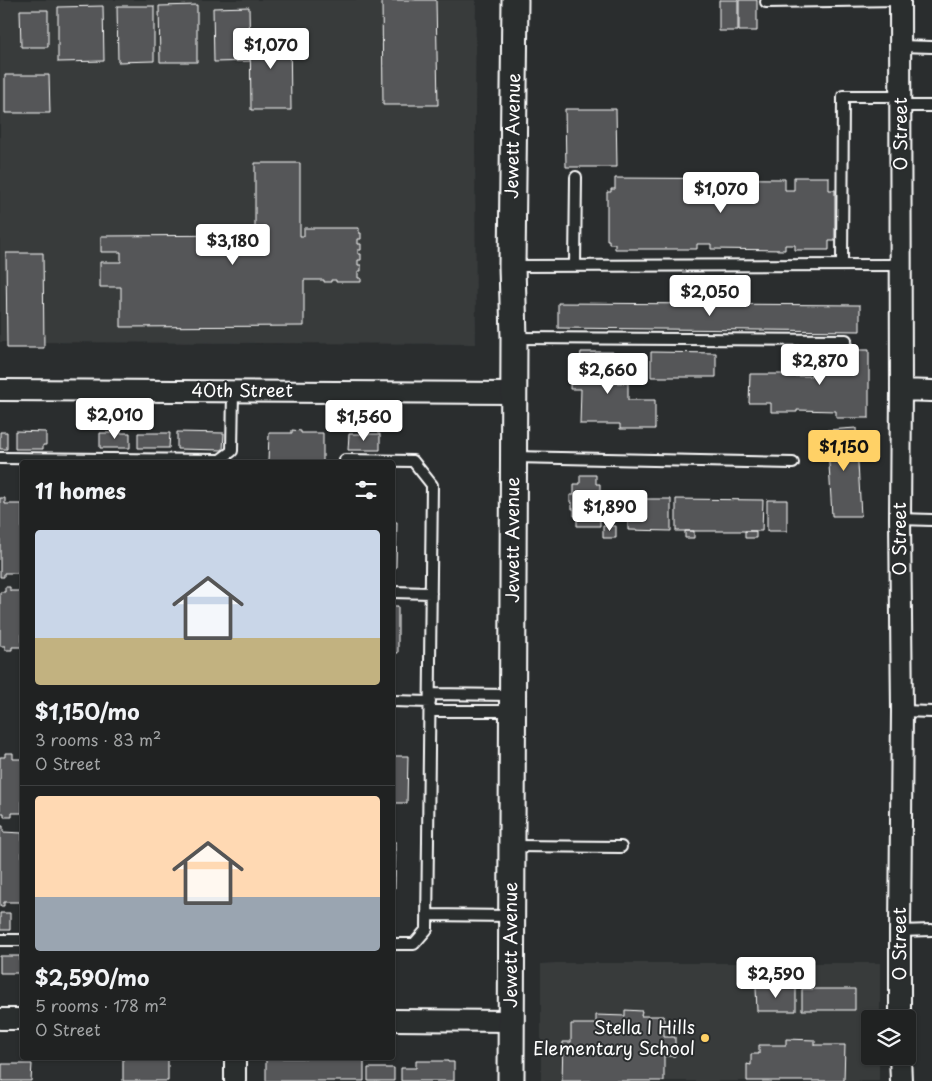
<!DOCTYPE html>
<meta charset="utf-8">
<style>
:root{--surface:#202222;--page:#282a2a;--text:#f1f3f6;--muted:#a2a4a5;--line:#3d3f40;--accent:#ffd166}
body{margin:0;font-family:"Playpen Sans",sans-serif;background:var(--page);color:var(--text);height:100vh;display:flex;flex-direction:column;font-size:19px;white-space:nowrap}
*{box-sizing:border-box;margin:0}
p{font-size:16px;color:var(--muted)}
.icon{flex:none;width:28px;height:28px;fill:none;stroke:currentColor;stroke-width:2;stroke-linecap:round;stroke-linejoin:round}
.map{position:relative;flex:1;overflow:hidden}
.panel{position:absolute;left:20px;top:460px;width:375px;height:600px;display:flex;flex-direction:column;background:var(--surface);border-radius:5px;box-shadow:0 1px 4px #0004,0 0 0 1px var(--line)}
.panel>*{flex:none}
.fabs{position:absolute;left:861px;top:1010px;display:grid;gap:10px}
.fabs a{display:grid;place-items:center;width:55px;height:55px;border-radius:5px;background:var(--surface);box-shadow:0 1px 4px #0004,0 0 0 1px var(--line);font-size:25px}
.price{position:absolute;translate:-50% -42px;padding:0 11px;border-radius:5px;background:#fff;color:#222;font-size:16px;line-height:32px;filter:drop-shadow(0 1px 2px #0008)}
.price::after{content:'';position:absolute;left:50%;top:30px;width:15px;height:11px;margin-left:-8px;background:inherit;clip-path:polygon(0 0,100% 0,50% 100%)}
.price.current{background:var(--accent);color:#111}
ul{padding:0;list-style:none}
li{display:grid;align-content:center;gap:10px;height:265px;padding:0 15px}
li+li{border-top:1px solid var(--line)}
li span{display:grid;place-items:center;height:155px;border-radius:5px;color:#555}
li>.icon{margin-inline-start:auto}
span .icon{width:90px;height:90px;fill:#fffc;stroke-width:1}
li b{font-size:21px}
h2{display:flex;justify-content:space-between;align-items:center;height:60px;padding:0 15px;font-size:21px}
.map>svg:first-child{display:block}
.built{fill:#373a3b}
.building{fill:#555758;stroke:#fff}
.lines{fill:none;stroke-linecap:round;stroke-linejoin:round}
.service-casing{stroke:#fff;stroke-width:14}
.minor-casing{stroke:#fff;stroke-width:24}
.tertiary-casing{stroke:#fff;stroke-width:29}
.service{stroke:#2a2d2e;stroke-width:10}
.minor{stroke:#2a2d2e;stroke-width:20}
.tertiary{stroke:#2a2d2e;stroke-width:25}
.poi-dot{fill:#ffd166;stroke:#2a2d2e;stroke-width:2}
.labels{text-anchor:middle;stroke-width:4;stroke-linejoin:round;paint-order:stroke}
.street-label{font-size:18px;fill:#fff;stroke:#2a2d2e}
.poi-label{font-size:18px;fill:#fff;stroke:#2a2d2e;text-anchor:end}
</style>
<div class="map">
<svg width="932" height="1081" viewBox="0 0 932 1081">
<rect width="100%" height="100%" fill="#2a2d2e"/>
<filter id="ink" filterUnits="userSpaceOnUse"><feTurbulence type="fractalNoise" baseFrequency=".02" numOctaves="2"/><feDisplacementMap in="SourceGraphic" scale="10" xChannelSelector="R" yChannelSelector="G"/><feConvolveMatrix kernelMatrix="1 2 1 2 8 2 1 2 1" color-interpolation-filters="sRGB"/></filter>
<g filter="url(#ink)">
<path class="built" d="M0 0H476L475 119 476 344 0 342Z
M555 963H880V1019H870V1056H879V1081H541V964Z"/>
<path class="building" d="M382 0H436L438 105H383Z
M719 0H738V31H719Z
M739 0H757V31H739Z
M197 5V62H160L159 6Z
M103 6 104 61 58 62V7Z
M117 6H154V61L118 62Z
M249 7 250 61 214 62 213 8Z
M20 10H48V47H21Z
M290 29 291 110H251L250 30Z
M5 75H49L50 113H5Z
M565 109H616L617 167H566Z
M255 163H300V236H304V228H359V233H361V239H358V244H361V250H358V254H361V260H358V265H361V271H358V278H361V282H336V280H331V282H324V280H304V326L121 327V287H100V262H121V252H101V236L255 235Z
M794 177H829V190H835V241H829V250H795V245H785V250L711 249V244H697V249H615V244H609V240H607V192H611V189H615V178L785 179V190H794Z
M6 253H43L44 348H7Z
M558 303 860 305V331L558 328Z
M854 350H869V418H836V411L797 410V412H771V403H749L750 374H783V376H811V371H815V351H854Z
M581 352H613V383H628V400H655V429H620V424H580L581 389H570L571 360H580Z
M651 352 716 353V377H651Z
M856 428 861 516H832L827 430Z
M292 430 301 431V433H323V462H268L269 433H292Z
M15 431 46 432V445H43V449H15Z
M0 432H7V449H0Z
M177 432 224 433 223 450 177 449Z
M100 433H130V448H100Z
M138 433H170L169 448H138Z
M349 434H380V450H348Z
M580 475H596V484H600V526H577V516H574V509H572V502H570V495H574V484H580Z
M0 498H5V504H22V573H4V577H0Z
M628 499H671V531L628 530Z
M676 499 763 500 762 531H676Z
M767 500H787V531H767Z
M392 522H397L396 568H392Z
M603 526H616V538H603Z
M685 531H694V538H685Z
M745 531H756V538H745Z
M5 587H10V591H22V647H12V650H5V646H0V592H5Z
M392 606H398V653H392Z
M5 753H13V759H22V813H12V817H4V813H0V757H5Z
M392 756H408L407 803H392Z
M0 826H3V832L22 833V902H4V906H0Z
M392 842H396L395 888H392Z
M0 913H10V930H0Z
M0 956H20V973H0Z
M756 988H796V1011H757Z
M802 989H855V1010H802Z
M625 1010 642 1011 641 1016H664V1037H675V1056H664V1081H562L563 1042H571V1024H596V1015L625 1016Z
M786 1039 815 1040V1045H845L844 1081H747V1064L751 1065V1054H759V1045H786Z
M123 1058H168V1081H123Z
M266 1058H364V1081H266Z
M416 1061H448V1062H454V1081H401V1068H416Z
M2 1064H32L31 1081H2Z
M368 1068H394V1081H368Z"/>
<g class="lines">
<g class="service-casing">
<path id="service" d="M766 2 900 0
M900 46 932 47
M901 106H932
M842 265 843 96H900
M513 266 901 265
M575 266 576 177
M514 338 846 340
M514 457 793 463
M0 458 220 460 232 451 233 391
M345 460 413 461 432 485 427 929 414 944H392
M900 519 932 520
M392 592 431 593
M430 694 512 695
M392 701 430 702
M430 711H512
M902 711 932 712
M513 846 621 847
M427 915 511 916
M900 931 932 930
M0 940H22"/>
</g>
<g class="minor-casing">
<path id="minor" d="M900 0 901 390 900 519 902 711 900 931V1019
M0 390 514 393
M901 390 932 391
M0 1019H22
M392 1020 511 1021
M900 1056 901 1081
M235 1081V1058"/>
</g>
<g class="tertiary-casing">
<path id="tertiary" d="M511 1081 514 338 512 266 515 0"/>
</g>
<use href="#service" class="service"/>
<use href="#minor" class="minor"/>
<use href="#tertiary" class="tertiary"/>
</g>
</g>
<circle class="poi-dot" cx="705" cy="1038" r="5"/>
<g class="labels">
<g class="street-label">
<text transform="translate(901 134) rotate(-90)" y="6">O Street</text>
<text transform="translate(513 136) rotate(-89)" y="6">Jewett Avenue</text>
<text x="242" y="397">40th Street</text>
<text transform="translate(900 539) rotate(-90)" y="6">O Street</text>
<text transform="translate(513 540) rotate(-90)" y="6">Jewett Avenue</text>
<text transform="translate(900 944) rotate(-90)" y="6">O Street</text>
<text transform="translate(511 945) rotate(-90)" y="6">Jewett Avenue</text>
</g>
<g class="poi-label">
<text x="695" y="1034">Stella I Hills<tspan x="695" dy="21">Elementary School</tspan></text>
</g>
</g>
</svg>
<div class="fabs">
<a><svg class="icon" aria-label="layers" viewBox="0 0 24 24"><path d="M12 4l9 5-9 5-9-5zM3 14l9 5 9-5"/></svg></a>
</div>
<b class="price" style="left:271px;top:70px">$1,070</b>
<b class="price" style="left:721px;top:214px">$1,070</b>
<b class="price" style="left:233px;top:266px">$3,180</b>
<b class="price" style="left:710px;top:317px">$2,050</b>
<b class="price" style="left:820px;top:386px">$2,870</b>
<b class="price" style="left:608px;top:395px">$2,660</b>
<b class="price" style="left:115px;top:440px">$2,010</b>
<b class="price" style="left:364px;top:442px">$1,560</b>
<b class="price current" style="left:844px;top:472px">$1,150</b>
<b class="price" style="left:610px;top:532px">$1,890</b>
<b class="price" style="left:776px;top:999px">$2,590</b>
<section class="panel">
<h2>11 homes<svg class="icon" aria-label="filters" viewBox="0 0 24 24"><path d="M4 7h16M4 17h16"/><circle cx="9" cy="7" r="2"/><circle cx="15" cy="17" r="2"/></svg></h2>
<ul>
<li><span style="background:linear-gradient(#c9d6e8 70%,#c2b280 0)"><svg class="icon" aria-label="home" viewBox="0 0 24 24"><path d="M3 11l9-7 9 7M6 9v11h12V9"/></svg></span><div><b>$1,150/mo</b><p>3 rooms · 83 m²</p><p>O Street</p></div></li>
<li><span style="background:linear-gradient(#ffd9b3 65%,#9aa5b1 0)"><svg class="icon" aria-label="home" viewBox="0 0 24 24"><path d="M3 11l9-7 9 7M6 9v11h12V9"/></svg></span><div><b>$2,590/mo</b><p>5 rooms · 178 m²</p><p>O Street</p></div></li>
</ul>
</section>
</div>
